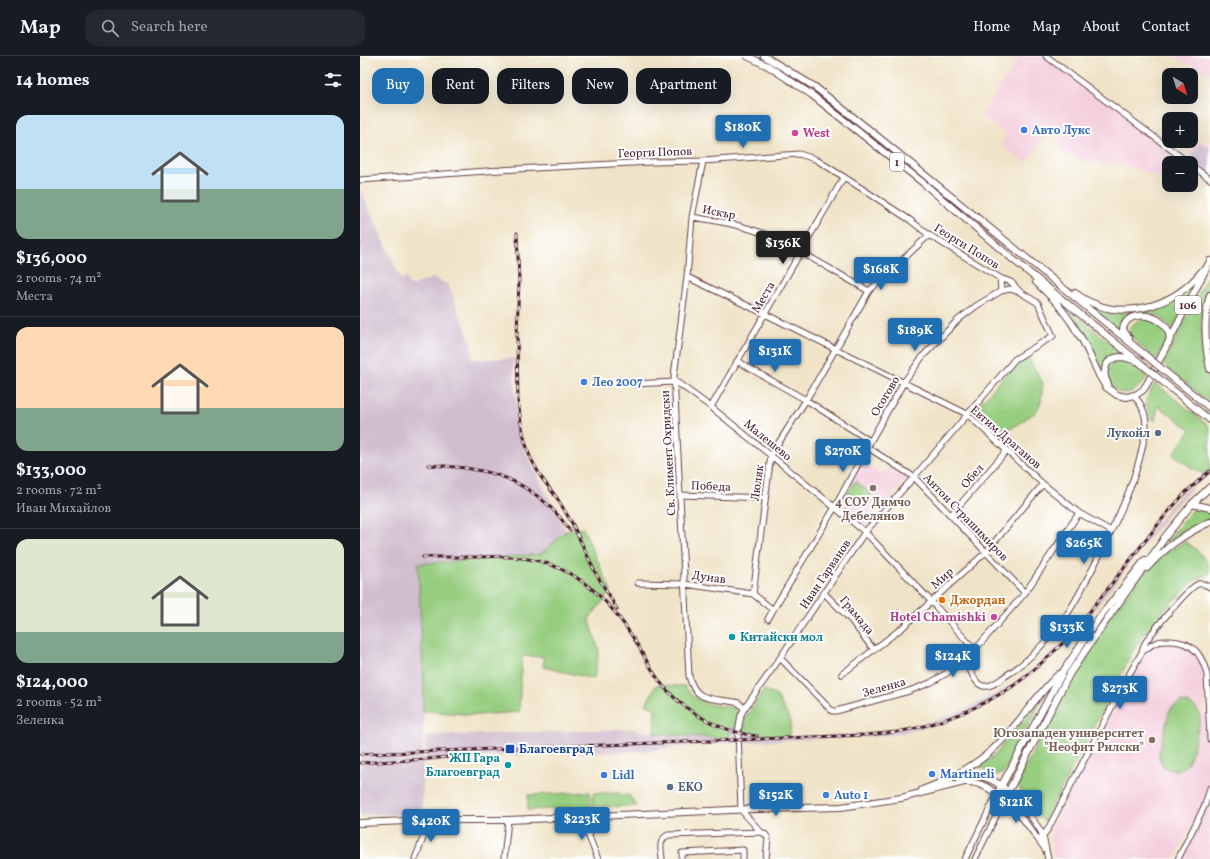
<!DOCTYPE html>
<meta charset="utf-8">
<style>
:root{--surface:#171b24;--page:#242831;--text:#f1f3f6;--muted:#9ea1a6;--line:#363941;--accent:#1f6fb2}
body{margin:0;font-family:Vollkorn,serif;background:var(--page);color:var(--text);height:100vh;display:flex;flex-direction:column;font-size:15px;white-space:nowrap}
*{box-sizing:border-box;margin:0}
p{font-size:13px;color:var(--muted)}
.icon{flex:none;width:22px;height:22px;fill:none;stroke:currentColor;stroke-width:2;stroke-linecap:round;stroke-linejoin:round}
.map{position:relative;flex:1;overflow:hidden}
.sheet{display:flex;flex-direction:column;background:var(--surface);width:360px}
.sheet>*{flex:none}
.top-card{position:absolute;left:12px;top:12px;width:380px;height:36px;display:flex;gap:8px}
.needle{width:26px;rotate:142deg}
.fabs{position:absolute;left:802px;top:12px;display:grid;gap:8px}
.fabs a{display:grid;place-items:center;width:36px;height:36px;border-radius:8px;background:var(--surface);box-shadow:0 4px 16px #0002;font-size:20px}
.price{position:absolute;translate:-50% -34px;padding:0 9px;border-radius:4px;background:var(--accent);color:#fff;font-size:13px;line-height:26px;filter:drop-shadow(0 1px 2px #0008)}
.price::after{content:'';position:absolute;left:50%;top:24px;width:12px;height:9px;margin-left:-6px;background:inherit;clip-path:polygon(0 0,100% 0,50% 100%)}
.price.on{background:#222;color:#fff}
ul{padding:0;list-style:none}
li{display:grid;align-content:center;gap:8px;height:212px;padding:0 16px}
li+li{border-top:1px solid var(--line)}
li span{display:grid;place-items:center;height:124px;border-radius:12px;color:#555}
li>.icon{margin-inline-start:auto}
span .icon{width:72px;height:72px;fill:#fffc;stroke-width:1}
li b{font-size:17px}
h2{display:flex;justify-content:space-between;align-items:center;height:48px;padding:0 16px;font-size:17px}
.pill{padding:0 14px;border-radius:12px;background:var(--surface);box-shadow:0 4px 16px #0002;font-size:14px;line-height:36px}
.pill.on{background:var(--accent);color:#fff}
header{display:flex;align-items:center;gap:24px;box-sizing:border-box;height:56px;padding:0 20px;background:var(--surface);border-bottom:1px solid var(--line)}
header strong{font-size:19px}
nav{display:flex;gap:22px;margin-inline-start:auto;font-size:14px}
.search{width:280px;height:36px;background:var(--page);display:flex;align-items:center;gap:10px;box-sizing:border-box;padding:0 14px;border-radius:12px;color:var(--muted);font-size:15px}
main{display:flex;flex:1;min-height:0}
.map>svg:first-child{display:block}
.built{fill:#f4cfde}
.industrial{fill:#d0bdce}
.green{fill:#96cd7f;stroke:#707655}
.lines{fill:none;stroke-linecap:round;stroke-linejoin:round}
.minor-casing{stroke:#633d43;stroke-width:7}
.major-casing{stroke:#633d43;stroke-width:8}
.minor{stroke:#fff;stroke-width:5}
.major{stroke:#fff;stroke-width:6}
.rail-casing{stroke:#4a1f2b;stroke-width:3}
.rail{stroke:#fff;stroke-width:1.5;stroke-dasharray:4.5;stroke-linecap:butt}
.major-bridge-casing{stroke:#633d43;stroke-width:8;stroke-linecap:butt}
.major-bridge{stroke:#fff;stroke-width:6}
.shop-dot{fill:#3f7fe0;stroke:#fff;stroke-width:1.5}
.hotel-dot{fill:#d1479c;stroke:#fff;stroke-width:1.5}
.service-dot{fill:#5c6f8a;stroke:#fff;stroke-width:1.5}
.education-dot{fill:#8d6e63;stroke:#fff;stroke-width:1.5}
.food-dot{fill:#e8710a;stroke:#fff;stroke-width:1.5}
.culture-dot{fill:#0f9aa8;stroke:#fff;stroke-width:1.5}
.transit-dot{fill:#1a4fb4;stroke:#fff;stroke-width:1.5}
.labels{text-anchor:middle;stroke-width:4;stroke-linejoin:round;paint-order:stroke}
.shield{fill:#fff;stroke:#80626b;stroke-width:1}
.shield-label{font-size:11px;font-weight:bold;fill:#4a1f2b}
.shop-label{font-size:12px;font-weight:bold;fill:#366cbe;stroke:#fff;text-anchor:start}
.hotel-label{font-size:12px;font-weight:bold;fill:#b23c85;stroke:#fff;text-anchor:start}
.street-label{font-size:12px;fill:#4a1f2b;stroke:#fff}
.service-label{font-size:12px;font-weight:bold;fill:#4e5e75;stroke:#fff;text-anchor:end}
.education-label{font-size:12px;font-weight:bold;fill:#785e54;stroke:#fff}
.food-label{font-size:12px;font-weight:bold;fill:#c56008;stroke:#fff;text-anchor:start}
.culture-label{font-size:12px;font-weight:bold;fill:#0d838f;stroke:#fff;text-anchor:start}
.transit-label{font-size:12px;font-weight:bold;fill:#164399;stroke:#fff;text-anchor:start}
</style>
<header>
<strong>Map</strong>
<div class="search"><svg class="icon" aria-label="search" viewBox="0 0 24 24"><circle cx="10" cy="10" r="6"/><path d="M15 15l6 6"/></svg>Search here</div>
<nav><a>Home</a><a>Map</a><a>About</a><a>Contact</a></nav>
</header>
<main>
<section class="sheet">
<h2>14 homes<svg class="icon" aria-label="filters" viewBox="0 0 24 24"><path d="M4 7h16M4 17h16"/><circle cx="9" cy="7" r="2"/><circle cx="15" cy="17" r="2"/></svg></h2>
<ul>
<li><span style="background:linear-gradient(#bfe0f5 60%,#7fa58c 0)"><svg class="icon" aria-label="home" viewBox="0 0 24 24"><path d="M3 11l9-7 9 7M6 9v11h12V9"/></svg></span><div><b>$136,000</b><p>2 rooms · 74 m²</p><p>Места</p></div></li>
<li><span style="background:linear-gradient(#ffd9b3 65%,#7fa58c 0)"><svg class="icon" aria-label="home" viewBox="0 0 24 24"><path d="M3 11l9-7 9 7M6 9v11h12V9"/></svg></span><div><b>$133,000</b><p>2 rooms · 72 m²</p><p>Иван Михайлов</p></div></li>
<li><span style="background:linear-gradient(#dfe7d0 75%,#7fa58c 0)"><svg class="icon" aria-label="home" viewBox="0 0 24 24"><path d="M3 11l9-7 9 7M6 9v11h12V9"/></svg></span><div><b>$124,000</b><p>2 rooms · 52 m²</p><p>Зеленка</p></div></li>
</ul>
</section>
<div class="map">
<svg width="850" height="803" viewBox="0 0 850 803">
<rect width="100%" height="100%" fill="#fff"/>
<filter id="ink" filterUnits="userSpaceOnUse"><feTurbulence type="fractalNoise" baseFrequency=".025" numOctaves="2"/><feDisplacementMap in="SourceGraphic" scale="8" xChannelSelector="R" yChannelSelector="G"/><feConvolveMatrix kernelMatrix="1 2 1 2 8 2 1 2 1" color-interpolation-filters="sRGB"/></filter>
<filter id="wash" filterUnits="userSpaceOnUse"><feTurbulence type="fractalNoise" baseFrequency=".012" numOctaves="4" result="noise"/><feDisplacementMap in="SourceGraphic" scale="16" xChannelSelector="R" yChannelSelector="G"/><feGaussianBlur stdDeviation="0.9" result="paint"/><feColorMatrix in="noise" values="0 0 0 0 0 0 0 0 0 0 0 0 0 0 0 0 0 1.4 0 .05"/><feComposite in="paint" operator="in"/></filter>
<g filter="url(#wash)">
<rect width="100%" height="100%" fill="#f0e4c8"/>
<path class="built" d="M654 0H690L827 102 837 83 850 89V126L831 112V107H825L812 97 800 122 767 109 731 106 702 98 692 69 666 107 640 89 647 79 621 60 658 3Z
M813 0H850V20Z
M502 406 522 418 528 409 548 421 505 470 479 450Z
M806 586H813L829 591 838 601 845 619 844 623 845 664 849 707V726L843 747 832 768 814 803H695L690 781 691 774 704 749 781 601 795 589Z
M847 753 850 754V803H821Z"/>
<path class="industrial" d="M839 87 850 93V116L831 102Z
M0 133 41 223 46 221 50 230 72 222 88 228 112 289V304L153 302 158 370 165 396 206 475 181 498 58 508 64 632 62 758 0 759Z
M850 413V418L834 430 810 455 717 576 695 598 674 616 647 636 618 652 591 663 563 672 537 678 516 680 348 688 286 695 110 701 66 706 65 680 267 673 320 680 369 683 370 670 384 676 403 679 430 681 503 678 534 675 577 664 606 653 652 629 673 613 694 594 718 568 808 453 829 430Z"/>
<path class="green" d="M850 215V228L843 248 841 267 842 290 846 314 850 324V347L803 308Z
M835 230 812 274C808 269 803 262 796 259 782 253 761 259 760 275L726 248C756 258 782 261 811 246 820 241 827 235 835 230Z
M699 246 764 298C749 299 744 301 741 316L723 280 715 266Z
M786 263C798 265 804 271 808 283L797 303C784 292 749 271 786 263Z
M663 302 669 303 683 327 681 346 676 356 649 374 644 373 639 369 632 368 626 363 619 360 614 355 658 304Z
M758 304 768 305 787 321C764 359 730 318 758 304Z
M795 327 850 371V413L844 418 833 413 813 398 831 374 798 350 795 365C788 361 787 351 786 344Z
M496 425 512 439 502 449 487 436Z
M836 450 850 455V463L826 475 805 488 824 464Z
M223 472 251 535 229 563 239 594 234 623 183 611 184 601 162 600 159 656 117 659 63 655 64 632 58 508 181 498 206 475Z
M825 485C835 492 850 504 850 517L834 525 801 557 777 588 684 766C676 756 660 741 659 728 659 722 668 707 671 700 702 634 741 568 788 512 798 501 813 493 825 485Z
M296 629 325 630 332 640 351 649 372 651 377 656 376 673 370 671 369 683 294 677 295 652 286 649Z
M404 634 417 640 431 666 430 681 403 679 384 676 385 662Z
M685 638 645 715C638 723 628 715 620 711L625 706 629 704 640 694 643 687 660 669Z
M822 646C833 647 840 653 840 665 837 675 832 703 826 709 822 714 815 715 809 713 801 711 799 704 799 696L809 656 812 651Z
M230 736 231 751 168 754V739Z
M233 737H260L261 740 269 739 277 750 233 751Z"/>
</g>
<g filter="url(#ink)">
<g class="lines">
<g class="minor-casing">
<path id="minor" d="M686 0 829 107
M343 105 332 161 327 221 314 320 329 620C336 649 356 641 379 647L384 653
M831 109 850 123
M0 124 156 113 291 106 343 105 439 98 455 103 484 121 550 164 569 179 640 222 651 226 660 236 678 247 693 280 655 303 554 421 505 476 420 602 384 653 381 659 378 676 381 754 401 776
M332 161C358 165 383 169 407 179 441 194 476 217 509 235
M327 221 405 258 607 358 683 428 719 457 751 475
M640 222 641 235
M377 305 446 344 510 385
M273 328 315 326 318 327 351 351 505 476 569 543 615 594
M351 351 484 121
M507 391 554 421 665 537
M321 439 405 442
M591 459 617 429 647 394
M278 527 325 528 393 538 413 554
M464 537 490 563 514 594
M393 538 411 399 446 344 509 235 569 179
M408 563 413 554 475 451 505 395 544 326 563 300 598 264 616 250 641 235 650 233 659 236
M782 596C786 593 791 589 795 587 800 584 806 585 811 585 833 586 842 598 847 619L850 683
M420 602 472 655H476L549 635 570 627 602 608 613 596 665 537 719 457
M607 603C608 610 615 629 623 630 631 632 641 623 647 619 669 605 687 585 703 564 714 550 723 530 732 514 751 476 771 438 781 397 783 388 785 379 786 370 786 358 782 348 774 340
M482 618 542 572 626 496 683 428
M649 735C659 746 676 765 682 778 685 786 686 795 688 803
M221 761 238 803
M678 783 683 780 688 773 767 622 782 596C783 593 783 592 784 589 789 579 829 531 838 528 843 527 846 529 850 531
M55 803 70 764
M144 803 148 764
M302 803C301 792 298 785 308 779L401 776 405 778 408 782 406 803
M322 803V797L383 794V803
M605 803 637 738
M615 803 644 744C661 757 672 776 685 793
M818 803 845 749 850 732"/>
</g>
<g class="major-casing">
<path id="major" d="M387 0 408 10 452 39 562 126 650 201 779 306
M404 0 455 31 512 76 784 298
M676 226 697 247 711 266 723 285 740 321 746 331 757 339 767 341 777 338 783 334 787 328 850 205
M715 237C757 268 812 253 843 214
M850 239C843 263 845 289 850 313
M769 282 763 274C766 248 815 260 809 286
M813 322 850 352
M748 328C741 317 745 302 760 301 765 301 771 303 776 305
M808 330 850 364
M832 448 850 452
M804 482 832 448 850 431
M787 512C806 491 824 478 850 466
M599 720C614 715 632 722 644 732
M587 724C603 715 618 707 631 695 657 672 674 641 699 618
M562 734 590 723
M637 738 704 614 739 562 785 504
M0 767 70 764H148L393 753 481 751 541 742 604 726C621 725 632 734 644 744L676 682 710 617 745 566 770 531 806 480
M229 779 232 769 240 760"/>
</g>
<use href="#minor" class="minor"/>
<use href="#major" class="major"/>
<g class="rail-casing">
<path id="rail" d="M157 177 159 225 157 277 158 345 161 367 165 385 170 401 181 421 197 442 212 467 235 516 257 553
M68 409C84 410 101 411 117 414 155 420 189 443 210 475
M63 501C81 501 99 501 117 501 143 500 164 500 189 508 226 521 254 551 274 583 284 599 292 617 305 632 328 658 362 676 397 680
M0 698 506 679C517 678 527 677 537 676 578 669 621 652 656 628 676 613 695 595 713 577L807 457 826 436 850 415
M0 707 68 703 98 700"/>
</g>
<use href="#rail" class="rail"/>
<g class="major-bridge-casing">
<path id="major-bridge" d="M784 298 813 322
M779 306 808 330"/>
</g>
<use href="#major-bridge" class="major-bridge"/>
</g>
</g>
<g class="shop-dot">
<circle cx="664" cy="74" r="4"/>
<circle cx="224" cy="326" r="4"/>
<circle cx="572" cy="718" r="4"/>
<circle cx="244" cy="719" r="4"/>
<circle cx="466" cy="739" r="4"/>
</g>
<g class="hotel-dot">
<circle cx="435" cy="77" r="4"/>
<circle cx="634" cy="561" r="4"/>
</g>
<g class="service-dot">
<circle cx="798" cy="377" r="4"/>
<circle cx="310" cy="731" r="4"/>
</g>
<g class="education-dot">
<circle cx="513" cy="432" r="4"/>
<circle cx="792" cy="684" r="4"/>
</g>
<circle class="food-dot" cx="582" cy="544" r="4"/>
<g class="culture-dot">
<circle cx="372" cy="581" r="4"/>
<circle cx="148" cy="709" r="4"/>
</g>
<rect class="transit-dot" x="145" y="688" width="10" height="10" rx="2"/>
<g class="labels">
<g class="shield">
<rect x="530" y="97" width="14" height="18" rx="3"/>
<rect x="815" y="240" width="26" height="18" rx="3"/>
</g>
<g class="shield-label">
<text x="537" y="110">1</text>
<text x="828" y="253">106</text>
</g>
<g class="shop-label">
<text x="672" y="78">Авто Лукс</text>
<text x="232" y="330">Лео 2007</text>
<text x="580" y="722">Martineli</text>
<text x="252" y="723">Lidl</text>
<text x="474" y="743">Auto 1</text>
</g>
<g class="hotel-label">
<text x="443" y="81">West</text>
<text x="626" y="565" text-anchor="end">Hotel Chamishki</text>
</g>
<g class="street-label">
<text transform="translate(295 96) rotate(-2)" y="4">Георги Попов</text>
<text transform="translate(359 156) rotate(11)" y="4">Искър</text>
<text transform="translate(607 190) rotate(32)" y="4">Георги Попов</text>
<text transform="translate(403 241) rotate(-60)" y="4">Места</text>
<text transform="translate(525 340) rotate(-59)" y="4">Осогово</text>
<text transform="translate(646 381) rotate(41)" y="4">Евтим Драганов</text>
<text transform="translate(408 384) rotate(39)" y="4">Малешево</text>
<text transform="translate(308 397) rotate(-93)" y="4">Св. Климент Охридски</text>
<text transform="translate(612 420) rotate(-49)" y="4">Обел</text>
<text transform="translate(397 427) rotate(-82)" y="4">Люляк</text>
<text transform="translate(351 430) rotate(2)" y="4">Победа</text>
<text transform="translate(606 461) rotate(46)" y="4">Антон Страшимиров</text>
<text transform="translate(465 518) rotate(-56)" y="4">Иван Гарванов</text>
<text transform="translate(349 521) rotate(8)" y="4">Дунав</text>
<text transform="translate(582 522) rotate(-42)" y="4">Мир</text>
<text transform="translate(497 559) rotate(50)" y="4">Грамада</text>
<text transform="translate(524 631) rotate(-16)" y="4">Зеленка</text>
</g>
<g class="service-label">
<text x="790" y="381">Лукойл</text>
<text x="318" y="735" text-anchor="start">EKO</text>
</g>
<g class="education-label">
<text x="513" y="450">4 СОУ Димчо<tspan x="513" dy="14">Дебелянов</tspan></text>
<text x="784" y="681" text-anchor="end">Югозападен университет<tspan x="784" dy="14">"Неофит Рилски"</tspan></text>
</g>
<g class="food-label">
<text x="590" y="548">Джордан</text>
</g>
<g class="culture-label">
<text x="380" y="585">Китайски мол</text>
<text x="140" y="706" text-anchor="end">ЖП Гара<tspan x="140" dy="14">Благоевград</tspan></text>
</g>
<g class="transit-label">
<text x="159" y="697">Благоевград</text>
</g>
</g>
</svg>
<div class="fabs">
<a><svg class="needle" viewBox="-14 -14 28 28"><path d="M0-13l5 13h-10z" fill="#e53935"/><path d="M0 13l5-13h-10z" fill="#9ea1a6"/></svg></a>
<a>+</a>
<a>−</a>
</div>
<b class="price" style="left:383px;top:93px">$180K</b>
<b class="price on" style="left:423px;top:209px">$136K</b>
<b class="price" style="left:521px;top:235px">$168K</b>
<b class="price" style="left:555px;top:296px">$189K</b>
<b class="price" style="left:415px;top:317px">$131K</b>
<b class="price" style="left:483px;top:417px">$270K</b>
<b class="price" style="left:724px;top:509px">$265K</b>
<b class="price" style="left:707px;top:593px">$133K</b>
<b class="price" style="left:593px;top:622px">$124K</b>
<b class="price" style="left:760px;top:654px">$273K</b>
<b class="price" style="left:416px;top:761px">$152K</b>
<b class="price" style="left:656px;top:768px">$121K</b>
<b class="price" style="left:222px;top:785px">$223K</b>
<b class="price" style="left:71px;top:787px">$420K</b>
<div class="top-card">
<a class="pill on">Buy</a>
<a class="pill">Rent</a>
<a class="pill">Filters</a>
<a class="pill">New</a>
<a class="pill">Apartment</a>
</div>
</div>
</main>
